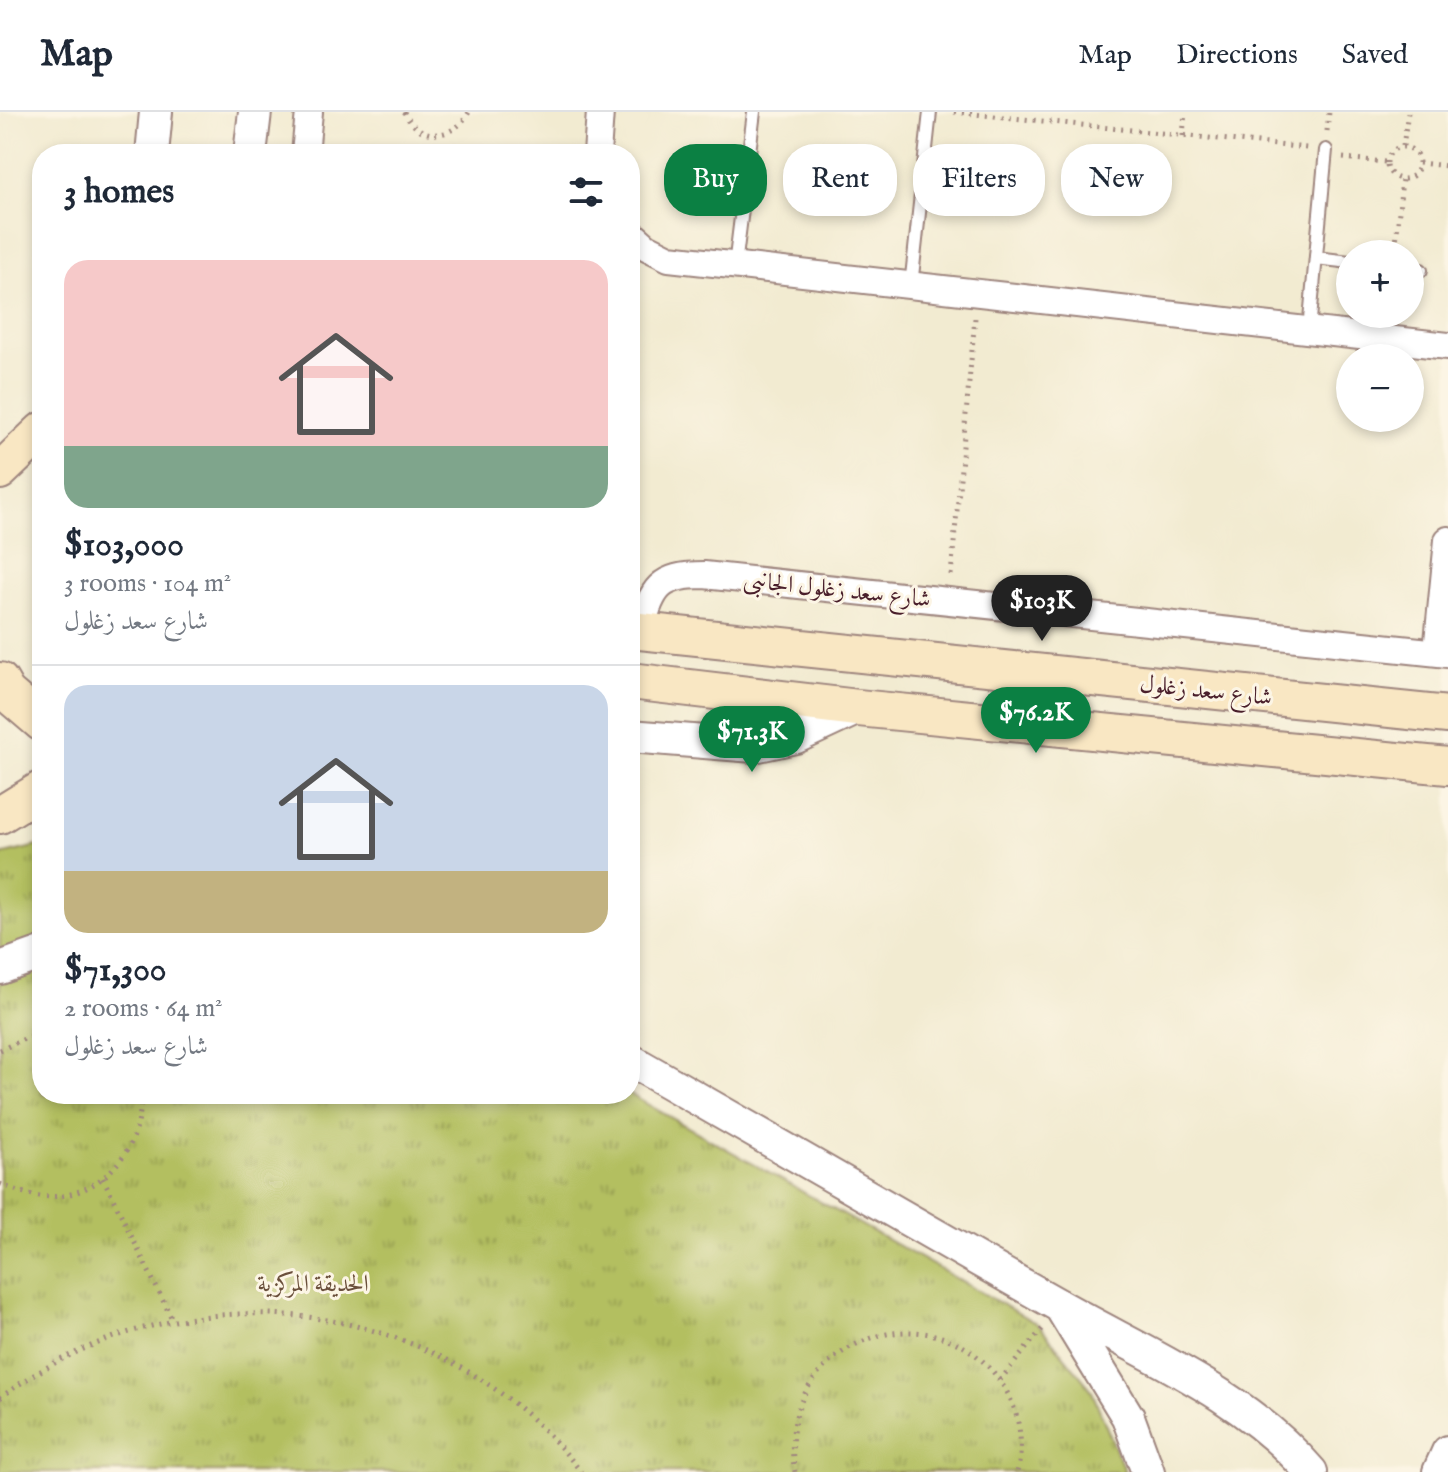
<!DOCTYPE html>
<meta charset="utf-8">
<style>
:root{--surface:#fff;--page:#f2f2f3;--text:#1f2937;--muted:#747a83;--line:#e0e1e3;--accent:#0b8043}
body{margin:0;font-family:"IM FELL English",Amiri,serif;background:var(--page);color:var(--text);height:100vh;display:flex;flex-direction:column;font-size:30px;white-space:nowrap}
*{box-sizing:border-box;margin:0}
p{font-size:26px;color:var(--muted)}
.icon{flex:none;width:44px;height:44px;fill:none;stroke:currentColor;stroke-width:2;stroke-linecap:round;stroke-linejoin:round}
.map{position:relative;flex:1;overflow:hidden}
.sheet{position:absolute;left:32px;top:32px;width:608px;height:960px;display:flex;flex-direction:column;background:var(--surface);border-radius:32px;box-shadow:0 4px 12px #0003}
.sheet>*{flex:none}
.banner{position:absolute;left:664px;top:32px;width:664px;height:72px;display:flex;gap:16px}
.controls{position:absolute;left:1336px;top:128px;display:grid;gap:16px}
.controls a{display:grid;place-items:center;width:88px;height:88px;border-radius:50%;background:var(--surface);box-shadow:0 4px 12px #0003;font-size:40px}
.price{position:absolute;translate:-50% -68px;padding:0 18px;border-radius:28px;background:var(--accent);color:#fff;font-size:26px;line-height:52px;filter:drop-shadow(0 2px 4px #0008)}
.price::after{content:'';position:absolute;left:50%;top:48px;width:24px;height:18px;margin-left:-12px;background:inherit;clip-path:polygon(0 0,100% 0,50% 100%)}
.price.active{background:#222;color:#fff}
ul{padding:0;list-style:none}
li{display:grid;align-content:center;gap:16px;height:424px;padding:0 32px}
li+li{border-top:2px solid var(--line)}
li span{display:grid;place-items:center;height:248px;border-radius:24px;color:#555}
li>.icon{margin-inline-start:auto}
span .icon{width:144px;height:144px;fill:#fffc;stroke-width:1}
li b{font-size:34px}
h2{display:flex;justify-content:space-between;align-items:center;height:96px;padding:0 32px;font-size:34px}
.tag{padding:0 28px;border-radius:32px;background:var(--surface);box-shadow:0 4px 12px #0003;font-size:28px;line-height:72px}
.tag.active{background:var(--accent);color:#fff}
header{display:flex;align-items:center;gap:48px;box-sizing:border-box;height:112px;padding:0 40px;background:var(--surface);border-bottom:2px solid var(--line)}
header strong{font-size:38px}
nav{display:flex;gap:44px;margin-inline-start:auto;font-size:28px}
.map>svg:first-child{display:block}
.grass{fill:url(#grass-tufts);stroke:#7e6f46;stroke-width:2}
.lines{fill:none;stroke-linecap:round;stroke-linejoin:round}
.service-casing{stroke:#9e857e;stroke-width:16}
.minor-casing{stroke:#9e857e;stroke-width:30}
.tertiary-casing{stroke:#9e857e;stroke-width:36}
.secondary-casing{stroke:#9e857e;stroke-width:40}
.path{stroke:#9e857e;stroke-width:5;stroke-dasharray:2 6;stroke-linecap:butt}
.service{stroke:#fff;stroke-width:12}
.minor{stroke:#fff;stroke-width:26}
.tertiary{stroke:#fff;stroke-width:32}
.secondary{stroke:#f9e7c3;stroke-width:36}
.labels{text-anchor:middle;stroke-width:6;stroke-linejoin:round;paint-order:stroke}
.street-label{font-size:24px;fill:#4a1f2b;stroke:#fcf5e5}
.park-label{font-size:24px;fill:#6a4f3b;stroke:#fcf5e5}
</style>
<header>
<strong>Map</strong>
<nav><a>Map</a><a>Directions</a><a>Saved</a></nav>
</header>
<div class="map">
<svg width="1448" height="1360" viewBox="0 0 1448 1360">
<defs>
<pattern id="grass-tufts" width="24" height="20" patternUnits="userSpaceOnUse" patternTransform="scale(2)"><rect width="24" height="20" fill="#b3bf61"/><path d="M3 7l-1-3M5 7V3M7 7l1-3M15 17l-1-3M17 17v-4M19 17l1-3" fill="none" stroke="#949b50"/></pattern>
</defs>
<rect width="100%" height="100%" fill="#fcf5e5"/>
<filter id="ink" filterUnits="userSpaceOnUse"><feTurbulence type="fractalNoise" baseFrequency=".0125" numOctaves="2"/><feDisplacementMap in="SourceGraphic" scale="16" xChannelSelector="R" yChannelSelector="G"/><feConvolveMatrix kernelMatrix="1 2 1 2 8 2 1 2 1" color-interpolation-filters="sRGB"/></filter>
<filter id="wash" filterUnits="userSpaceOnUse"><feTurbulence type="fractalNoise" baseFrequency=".006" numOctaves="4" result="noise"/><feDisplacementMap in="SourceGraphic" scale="32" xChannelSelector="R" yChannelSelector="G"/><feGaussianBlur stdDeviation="1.8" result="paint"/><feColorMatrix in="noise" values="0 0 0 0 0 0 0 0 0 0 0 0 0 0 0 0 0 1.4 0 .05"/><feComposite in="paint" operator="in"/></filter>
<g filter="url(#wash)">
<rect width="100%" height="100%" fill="#f2ebd1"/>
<path class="grass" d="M42 733V982H629L1039 1213 1091 1277 1125 1360H0V743Z"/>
</g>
<g filter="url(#ink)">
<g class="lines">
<g class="service-casing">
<path id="service" d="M1316 146 1350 150
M735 154 754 0
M1410 157 1421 158
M911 174 930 0
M1309 218 1326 38"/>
</g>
<g class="minor-casing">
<path id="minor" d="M305 42 309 0
M597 42 600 0
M630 120 647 135 669 146 1448 234
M640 519C653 478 656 463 704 463L1448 542
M1437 540 1448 428"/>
</g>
<g class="tertiary-casing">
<path id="tertiary" d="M152 42 156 0
M250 42 255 0
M630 624 754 634 796 625 858 596
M0 856 42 841
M630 948C773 1030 916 1113 1060 1194 1147 1243 1245 1283 1311 1360
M1062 1197 1128 1305 1148 1360
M1439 1360 1448 1340"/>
</g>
<g class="secondary-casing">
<path id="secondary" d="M0 359 42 319
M630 518 1448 603
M0 569 7 581 42 611
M630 569 858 596 1448 654
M0 703 42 677"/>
</g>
<path class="path" d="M404 0C419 30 453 29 469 0
M954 0 1307 36
M1327 19 1329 0
M1183 24 1185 0
M1403 34 1408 0
M1387 51a16 16 0 1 1 32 0a16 16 0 1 1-32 0Z
M1343 46 1386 50
M1419 51 1448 54
M1395 142 1402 67
M951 463 975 206
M0 938 42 919
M103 1066 173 1209
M0 1072C21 1081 43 1088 66 1083 111 1074 145 1027 140 982
M1000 1268 1043 1216
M0 1286C178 1151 444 1180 581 1360
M795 1360C769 1228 944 1164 1008 1282 1020 1305 1024 1335 1017 1360"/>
<use href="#service" class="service"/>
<use href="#minor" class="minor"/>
<use href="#tertiary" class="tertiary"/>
<use href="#secondary" class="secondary"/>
</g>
</g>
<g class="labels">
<g class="street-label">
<text transform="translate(837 477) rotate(6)" y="8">شارع سعد زغلول الجانبى</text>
<text transform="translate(1206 578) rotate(6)" y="8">شارع سعد زغلول</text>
</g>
<g class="park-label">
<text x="313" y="1179">الحديقة المركزية</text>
</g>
</g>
</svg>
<div class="controls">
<a>+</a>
<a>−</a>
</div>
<b class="price active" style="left:1042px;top:531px">$103K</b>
<b class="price" style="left:1036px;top:643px">$76.2K</b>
<b class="price" style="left:752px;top:662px">$71.3K</b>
<div class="banner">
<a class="tag active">Buy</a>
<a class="tag">Rent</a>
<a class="tag">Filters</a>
<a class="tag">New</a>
</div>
<section class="sheet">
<h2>3 homes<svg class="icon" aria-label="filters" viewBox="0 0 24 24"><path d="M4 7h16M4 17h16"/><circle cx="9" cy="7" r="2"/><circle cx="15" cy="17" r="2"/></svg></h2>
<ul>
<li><span style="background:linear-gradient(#f6c9c9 75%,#7fa58c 0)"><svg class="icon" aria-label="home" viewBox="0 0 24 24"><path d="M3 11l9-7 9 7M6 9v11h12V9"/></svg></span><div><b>$103,000</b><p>3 rooms · 104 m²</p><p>شارع سعد زغلول</p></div></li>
<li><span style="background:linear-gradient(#c9d6e8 75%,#c2b280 0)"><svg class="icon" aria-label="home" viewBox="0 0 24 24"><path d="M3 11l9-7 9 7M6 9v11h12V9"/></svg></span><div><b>$71,300</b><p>2 rooms · 64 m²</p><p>شارع سعد زغلول</p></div></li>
</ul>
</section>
</div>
